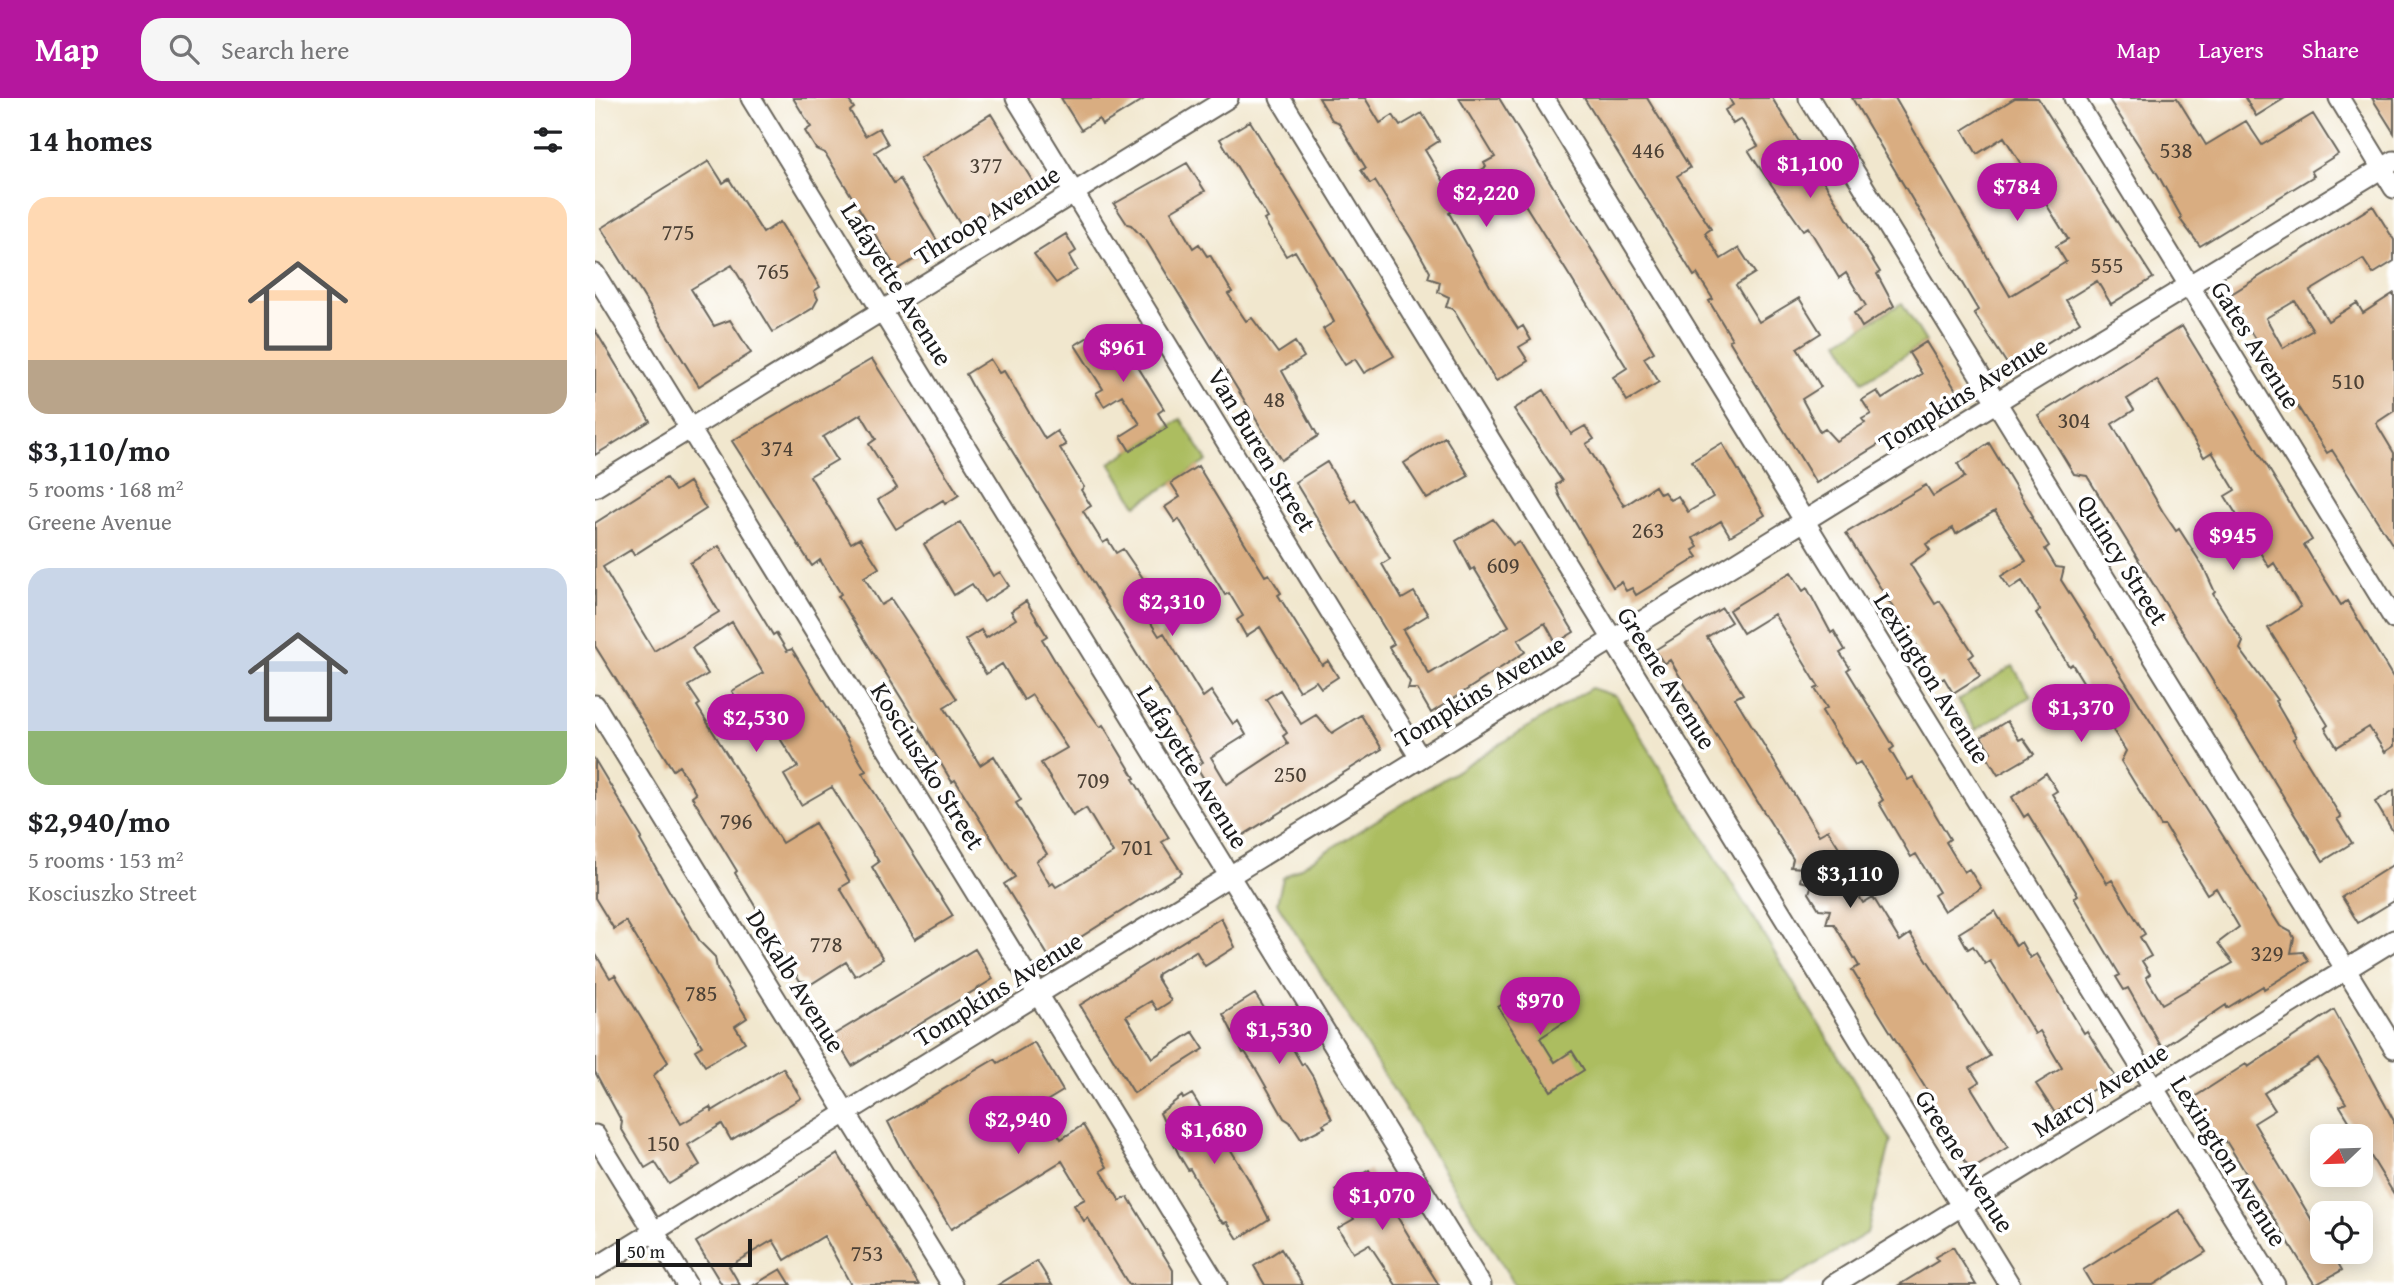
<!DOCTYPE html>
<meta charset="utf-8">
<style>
:root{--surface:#fff;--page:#f6f6f6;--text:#202124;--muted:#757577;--accent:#b5179e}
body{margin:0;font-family:"Gentium Book Plus",serif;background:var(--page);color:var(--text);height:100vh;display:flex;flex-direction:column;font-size:26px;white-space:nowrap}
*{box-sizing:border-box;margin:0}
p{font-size:23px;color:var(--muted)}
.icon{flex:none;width:38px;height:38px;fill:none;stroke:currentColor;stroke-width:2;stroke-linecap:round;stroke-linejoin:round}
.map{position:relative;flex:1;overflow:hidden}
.drawer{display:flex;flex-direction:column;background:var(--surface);width:595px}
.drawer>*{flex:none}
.needle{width:46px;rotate:247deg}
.tools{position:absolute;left:1715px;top:1026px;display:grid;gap:14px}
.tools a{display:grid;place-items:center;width:63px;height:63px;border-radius:14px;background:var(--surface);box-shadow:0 4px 18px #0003;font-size:35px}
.scale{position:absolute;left:21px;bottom:18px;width:136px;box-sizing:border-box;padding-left:7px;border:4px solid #1c1c1c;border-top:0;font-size:19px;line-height:24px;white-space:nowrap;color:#1c1c1c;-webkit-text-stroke:5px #fff;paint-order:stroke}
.price{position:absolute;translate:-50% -60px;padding:0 16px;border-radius:24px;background:var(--accent);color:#fff;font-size:23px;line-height:46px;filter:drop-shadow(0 2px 4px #0008)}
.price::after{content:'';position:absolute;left:50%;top:42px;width:21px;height:16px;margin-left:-10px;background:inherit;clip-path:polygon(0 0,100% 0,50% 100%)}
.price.on{background:#222;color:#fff}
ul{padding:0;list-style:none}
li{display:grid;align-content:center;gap:14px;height:371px;padding:0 28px}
li span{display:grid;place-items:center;height:217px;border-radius:21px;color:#555}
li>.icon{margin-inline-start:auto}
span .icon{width:126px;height:126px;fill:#fffc;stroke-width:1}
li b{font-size:30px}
h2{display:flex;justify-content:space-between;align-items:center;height:84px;padding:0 28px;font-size:30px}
header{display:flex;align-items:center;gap:42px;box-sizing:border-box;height:98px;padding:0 35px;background:var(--accent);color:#fff}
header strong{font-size:33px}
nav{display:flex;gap:38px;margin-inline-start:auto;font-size:24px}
.search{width:490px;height:63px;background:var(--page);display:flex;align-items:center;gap:18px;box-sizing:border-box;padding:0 24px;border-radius:21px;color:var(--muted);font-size:26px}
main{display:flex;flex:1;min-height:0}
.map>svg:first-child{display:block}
.green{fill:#acbd61;stroke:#646c3e;stroke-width:2}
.building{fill:#d9ad81;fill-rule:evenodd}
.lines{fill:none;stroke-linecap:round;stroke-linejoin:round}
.street-casing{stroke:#67635a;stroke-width:23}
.street{stroke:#fff;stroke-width:19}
.labels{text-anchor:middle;stroke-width:7;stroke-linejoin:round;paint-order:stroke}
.number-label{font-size:23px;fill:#4b4035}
.street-label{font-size:26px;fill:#1c1c1c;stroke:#fff}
</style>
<header>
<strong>Map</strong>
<div class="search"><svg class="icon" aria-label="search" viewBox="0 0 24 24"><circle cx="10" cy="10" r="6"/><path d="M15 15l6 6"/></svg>Search here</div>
<nav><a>Map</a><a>Layers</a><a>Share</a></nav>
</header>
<main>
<section class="drawer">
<h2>14 homes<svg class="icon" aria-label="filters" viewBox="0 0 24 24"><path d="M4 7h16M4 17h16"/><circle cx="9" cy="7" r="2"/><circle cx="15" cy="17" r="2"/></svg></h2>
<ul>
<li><span style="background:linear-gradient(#ffd9b3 75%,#b9a48a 0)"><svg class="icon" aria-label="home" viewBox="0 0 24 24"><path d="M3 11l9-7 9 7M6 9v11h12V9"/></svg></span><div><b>$3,110/mo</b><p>5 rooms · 168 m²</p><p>Greene Avenue</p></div></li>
<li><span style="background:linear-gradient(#c9d6e8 75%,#8fb573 0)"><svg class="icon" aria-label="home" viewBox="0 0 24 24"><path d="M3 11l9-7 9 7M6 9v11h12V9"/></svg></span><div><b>$2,940/mo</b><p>5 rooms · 153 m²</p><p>Kosciuszko Street</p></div></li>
</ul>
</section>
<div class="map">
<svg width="1799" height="1187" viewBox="0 0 1799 1187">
<rect width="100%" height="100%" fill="#fff"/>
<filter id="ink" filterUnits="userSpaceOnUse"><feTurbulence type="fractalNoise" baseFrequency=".0143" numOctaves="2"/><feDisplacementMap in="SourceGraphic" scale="14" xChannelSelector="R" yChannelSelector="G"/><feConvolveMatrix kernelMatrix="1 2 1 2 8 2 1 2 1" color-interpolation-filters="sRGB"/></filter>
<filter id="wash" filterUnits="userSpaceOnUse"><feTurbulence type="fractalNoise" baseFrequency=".00686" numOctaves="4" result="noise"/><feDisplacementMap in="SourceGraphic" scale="28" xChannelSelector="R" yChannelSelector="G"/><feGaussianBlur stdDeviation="1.57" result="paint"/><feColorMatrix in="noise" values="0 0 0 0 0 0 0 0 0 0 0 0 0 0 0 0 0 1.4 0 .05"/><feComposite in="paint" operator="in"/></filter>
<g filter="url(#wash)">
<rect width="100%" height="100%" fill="#f1e7ce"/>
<path class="green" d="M1307 205 1331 244 1268 283 1244 243Z
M586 321 612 363 541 407 515 365Z
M1418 568 1436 598 1381 632 1363 602Z
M996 590 1021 598 1296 1043 1272 1135 1186 1187H920L682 805 688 780Z"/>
<g id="blocks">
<path class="building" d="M198 0H252L259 10 255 13 270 38 284 30 293 46 280 54 299 85 305 81 344 146 302 172 230 55 221 51 210 33 216 29Z
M466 0H551L507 27 504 21 486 32Z
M724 0H770L785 25 798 17 805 28 827 15 844 43 830 52 854 92 891 69 889 65 900 59 864 0H904L1059 254 1049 260 1064 284 1032 303 1018 279 1032 270 911 76 854 115 895 188 923 231 928 228 936 242 924 249 933 263 901 283 858 211 851 209 854 199 843 194 845 184 833 180 835 174 816 140 780 83 775 86 766 72 771 70 743 24 737 22Z
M989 0H1052L1095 70 1082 78 1116 131 1110 135 1126 161 1144 150 1160 175 1141 187 1164 224 1204 200 1226 235 1202 250 1226 289 1207 301 1225 334 1230 331 1241 343 1270 325 1267 321 1276 316 1267 302 1282 293 1287 301 1327 276 1314 255 1331 244 1364 297 1221 385 1134 242 1137 241 1114 203 1118 201 1102 176 1099 178Z
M1134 0H1177L1285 174 1282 176 1299 208 1267 229 1259 215 1271 208 1251 175 1244 180 1213 129 1208 132 1162 66 1154 53 1163 48 1146 21 1138 26 1130 12 1138 7Z
M1257 0H1300L1415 198 1471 164 1461 148 1473 141 1409 39 1382 56 1368 32 1420 0H1443L1558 180 1516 206 1502 183 1471 202 1485 224 1414 269 1379 215 1383 212Z
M1513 0H1582L1611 47 1651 23 1667 47 1718 16 1743 56 1716 73 1719 78 1605 148 1585 121 1587 120 1563 77Z
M1650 0H1690L1661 18Z
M1777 0H1799V35Z
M396 16 440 87 368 131 325 60Z
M655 23 799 258 769 275 760 261 750 267 728 231 739 224 716 180 700 153 691 158 669 122 673 120 625 41Z
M114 63 128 85 134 81 168 135 185 124 225 189 219 193 223 201 218 210 178 234 137 167 96 191 119 228 135 222 156 255 104 288 6 130Z
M592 65 610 93 576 113 598 150 604 146 612 158 615 157 637 194 633 196 651 223 657 220 683 255 700 244 709 259 687 273 723 338 686 362 552 144 536 127 532 126 519 106Z
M1778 108 1799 142V163L1778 176 1768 161 1715 193 1733 223 1762 205 1768 215 1799 195V313L1781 325 1799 355V449L1737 352 1732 355 1633 198ZM1700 203 1718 232 1688 250 1671 220Z
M471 136 481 153 474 158 482 172 461 185 439 156Z
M1587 228 1717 442 1709 447 1718 462 1746 507 1752 503 1799 581V648L1790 654 1774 629 1742 649 1730 630 1733 627 1673 530 1706 509 1679 465 1674 469 1630 398 1640 392 1617 354 1609 359 1562 282 1532 301 1539 312 1517 326 1568 414 1581 433 1584 431 1609 470 1620 494 1618 496 1648 544 1645 551 1682 602 1680 603 1701 639 1698 641 1746 719 1742 721 1757 745 1728 763 1492 378 1479 376 1443 317Z
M510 229 520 244 525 240 569 311 563 315 572 330 535 353 526 338 545 326 527 297 509 308 501 295 508 291 480 247Z
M0 232 55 323 0 357Z
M277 261 364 397 350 406 348 402 301 431 283 402 302 390 274 346 281 341 266 316 228 339 242 362 215 378 256 445 265 440 284 470 269 479 278 494 286 507 296 501 362 601 349 609 385 667 399 658 408 673 426 702 421 705 452 756 441 763 455 787 458 785 461 789 518 755 491 710 478 718 446 665 472 650 437 597 429 602 407 566 391 576 370 542 386 532 391 540 421 521 416 513 431 503 452 538 447 541 469 578 505 629 508 627 540 680 538 681 574 740 567 744 587 775 454 859 409 786 420 779 379 712 360 682 357 684 321 624 243 498 246 496 225 462 217 468 137 343Z
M395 261 404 275 409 273 450 341 462 333 471 347 465 350 489 389 486 392 496 408 488 413 508 445 513 442 521 455 528 451 554 489 539 498 564 538 569 535 608 599 616 593 638 626 643 623 651 637 616 659 632 686 693 646 688 638 692 635 671 601 685 592 706 626 721 617 737 635 766 617 787 651 645 739 601 668 608 664 379 291 371 276Z
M949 292 976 336 990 328 999 341 991 346 1029 408 1060 388 1065 396 1069 394 1075 402 1083 398 1093 414 1118 399 1097 363 1127 345 1170 417 1135 438 1126 423 1098 440 1103 449 1098 452 1103 459 1041 497 1037 490 1031 493 1026 484 1018 489 964 397 961 387 967 383 919 311Z
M850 339 874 378 832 401 809 365Z
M1394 345 1438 418 1436 419 1454 448 1450 451 1461 469 1469 470 1466 482 1685 828 1696 834 1699 840 1696 855 1708 854 1714 863 1669 891 1668 888 1632 910 1631 907 1567 950 1533 890 1529 892 1521 879 1525 877 1479 800 1483 797 1433 716 1429 719 1417 699 1451 675 1462 693 1457 696 1512 785 1517 782 1550 836 1545 839 1556 858 1547 863 1555 876 1551 879 1567 906 1638 865 1623 845 1644 829 1621 790 1612 796 1570 728H1566L1526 663 1531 653 1477 566 1474 568 1441 515 1445 512 1427 483 1415 491 1406 478 1431 463 1422 448 1400 413 1361 436 1358 430 1331 446 1335 452 1315 466 1340 506 1345 503 1379 556 1374 560 1385 578 1358 595 1349 580 1344 583 1251 435 1331 387 1338 398 1370 379 1363 366Z
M732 364 756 404 760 401 795 461 787 466 807 501 819 494 833 517 808 532 834 576 914 528 879 470 876 472 861 443 898 421 918 447 924 444 979 534 961 545 950 525 923 542 930 554 836 615 822 591H813L815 584 794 549 799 546 700 384Z
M603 368 670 478 674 476 686 495 683 497 727 567 733 563 743 579 726 590 721 583 704 593 665 529 651 538 642 522 648 518 634 495 630 497 584 421 580 424 570 409 585 399 576 385Z
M71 380 80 393 94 384 111 411 39 457 36 452 8 469 59 553 124 514 95 465 124 448 178 537 181 535 192 553 197 551 271 673 267 675 358 818 320 841 277 769 284 764 237 689 206 707 189 677 203 669 170 617 156 626 137 593 168 575 137 524 97 550 113 576 93 588 105 606 102 608 187 745 220 725 255 784 245 790 288 861 260 878 251 864 213 888 210 883H205L140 775 142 773 97 699 101 696 84 668 78 672 0 548V425Z
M365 424 398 478 405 474 414 488 389 504 377 486 359 497 329 446Z
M1196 474 1208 493 1212 490 1236 535 1239 533 1250 552 1245 555 1255 570 1252 572 1299 649 1295 652 1313 682 1318 679 1355 741 1351 744 1369 774 1374 771 1386 790 1349 813 1339 797 1344 794 1321 756 1316 759 1284 705 1288 702 1265 664 1260 667 1227 613 1232 610 1220 591 1224 589 1179 516 1148 535 1134 512Z
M1127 510 1136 524 1112 539 1148 596 1140 600 1224 737 1233 732 1254 765 1247 770 1268 805 1278 799 1305 843 1315 836 1395 958 1375 970 1384 984 1376 989 1413 1049 1376 1072 1350 1033 1351 1023 1257 872 1264 868 1239 826H1231L1235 812 1224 811 1214 795 1217 786 1205 783 1208 770 1196 769 1198 761 1084 577 1075 562 1069 566 1060 552Z
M1412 623 1424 642 1428 640 1439 656 1403 677 1391 657 1396 654 1386 639Z
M0 662 47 740 45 742 76 796 106 845 120 859 122 871 152 920 140 928 150 944 110 968 100 952 107 948 31 823 19 831 0 800Z
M1799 692V735L1780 704Z
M1799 766V803L1763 825 1747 799Z
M1400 813 1421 848 1426 844 1435 860 1441 856 1489 935 1492 933 1520 978 1460 1015 1441 986 1467 970 1445 933 1440 936 1395 863 1390 866 1378 848 1373 851 1364 835Z
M626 820 640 849 610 868 601 853 563 876 562 880 576 903 562 912 556 903 531 918 557 960 598 934 609 951 539 995 485 907Z
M380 851 398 881 257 968 238 937Z
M0 855 15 880 20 877 73 964 58 978 86 1026 115 1009 117 1013 188 970 206 1000 136 1042 127 1026 93 1047 105 1067 74 1086 60 1064 50 1070 26 1030 27 1024 0 974Z
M932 891 946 912 959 904 971 923 945 940 960 964 977 953 989 972 956 993 903 909Z
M660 896 671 913 673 911 679 917 707 967 709 965 718 979 737 1021 728 1026 730 1029 706 1041 695 1024 689 1020 661 971 650 954 648 955 628 916Z
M1739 912 1799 1023V1096L1745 1008 1751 1005 1723 960 1669 995 1680 1012 1659 1025 1727 1139V1153H1736L1747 1172 1720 1187 1631 1043 1627 1045 1598 1000 1651 966 1653 969Z
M439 944 468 993 445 1007 466 1041 488 1027 512 1069 506 1073 525 1103 533 1099 578 1172V1187H534L493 1120 489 1123 479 1107 490 1101 467 1063 356 1131 304 1046 293 1024 400 961 403 965Z
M597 996 607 1012 614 1016 654 1082 674 1121 643 1141 632 1124 629 1125 623 1120 595 1071 593 1072 584 1057 565 1015 587 998 588 1001Z
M243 1056 324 1187H256L229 1138 190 1162 178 1142 134 1168 145 1187H127L101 1144Z
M774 1072 832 1168 844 1187H801L774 1146 758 1155 751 1143 743 1130 759 1121 741 1092Z
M1584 1112 1611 1154 1558 1187H1497L1488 1172Z
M1358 1149 1381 1187H1304L1343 1163 1340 1159Z
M686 1151 694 1164 708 1187H670L659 1168Z
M442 1163 457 1187H403Z
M186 1171 196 1187H159Z"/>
</g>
</g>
<g filter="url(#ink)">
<use href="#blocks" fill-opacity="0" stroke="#67635a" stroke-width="2"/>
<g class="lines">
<g class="street-casing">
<path id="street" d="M156 0 886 1187
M421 0 825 660
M685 0 1415 1187
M949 0 1680 1187
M1214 0 1799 950
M1479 0 1799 521
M1744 0 1799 90
M0 176 622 1187
M0 389 633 0
M0 607 357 1187
M0 1037 92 1187
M0 1170 1418 294 1799 63
M1238 1187 1799 842"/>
</g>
<use href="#street" class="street"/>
</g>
</g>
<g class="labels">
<g class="number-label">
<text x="1053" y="60">446</text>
<text x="1581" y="60">538</text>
<text x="391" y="75">377</text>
<text x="83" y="142">775</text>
<text x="1512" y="175">555</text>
<text x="178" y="181">765</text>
<text x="1753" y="291">510</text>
<text x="679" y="309">48</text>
<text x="1479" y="330">304</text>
<text x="182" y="358">374</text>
<text x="1053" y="440">263</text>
<text x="908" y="475">609</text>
<text x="695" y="684">250</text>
<text x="498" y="690">709</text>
<text x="141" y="731">796</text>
<text x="542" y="757">701</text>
<text x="231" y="854">778</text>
<text x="1672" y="863">329</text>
<text x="106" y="903">785</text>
<text x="68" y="1053">150</text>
<text x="272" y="1163">753</text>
</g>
<g class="street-label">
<text transform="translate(392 117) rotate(-32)" y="9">Throop Avenue</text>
<text transform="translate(302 186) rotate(58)" y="9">Lafayette Avenue</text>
<text transform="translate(1661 247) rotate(58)" y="9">Gates Avenue</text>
<text transform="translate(1368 296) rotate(-32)" y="9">Tompkins Avenue</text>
<text transform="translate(667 352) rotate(59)" y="9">Van Buren Street</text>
<text transform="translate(1528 462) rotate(58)" y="9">Quincy Street</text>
<text transform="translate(1072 580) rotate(58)" y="9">Greene Avenue</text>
<text transform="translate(1337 580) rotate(58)" y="9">Lexington Avenue</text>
<text transform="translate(885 593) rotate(-31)" y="9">Tompkins Avenue</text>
<text transform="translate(333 668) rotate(58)" y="9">Kosciuszko Street</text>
<text transform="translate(598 669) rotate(58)" y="9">Lafayette Avenue</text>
<text transform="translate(201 883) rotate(58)" y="9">DeKalb Avenue</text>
<text transform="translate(403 891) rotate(-32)" y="9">Tompkins Avenue</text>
<text transform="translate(1505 992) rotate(-32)" y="9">Marcy Avenue</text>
<text transform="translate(1370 1063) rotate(58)" y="9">Greene Avenue</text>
<text transform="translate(1634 1063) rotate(58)" y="9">Lexington Avenue</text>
</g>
</g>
</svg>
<div class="tools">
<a><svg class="needle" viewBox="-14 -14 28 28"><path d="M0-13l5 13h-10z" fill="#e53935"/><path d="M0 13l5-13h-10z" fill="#757577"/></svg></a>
<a><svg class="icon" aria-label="locate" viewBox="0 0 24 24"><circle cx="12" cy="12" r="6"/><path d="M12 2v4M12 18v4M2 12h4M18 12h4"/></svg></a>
</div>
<div class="scale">50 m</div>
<b class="price" style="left:1215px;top:102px">$1,100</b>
<b class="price" style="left:1422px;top:125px">$784</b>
<b class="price" style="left:891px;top:131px">$2,220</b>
<b class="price" style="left:528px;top:286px">$961</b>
<b class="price" style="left:1638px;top:474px">$945</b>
<b class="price" style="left:577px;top:540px">$2,310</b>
<b class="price" style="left:1486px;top:646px">$1,370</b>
<b class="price" style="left:161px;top:656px">$2,530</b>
<b class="price on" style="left:1255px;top:812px">$3,110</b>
<b class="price" style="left:945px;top:939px">$970</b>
<b class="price" style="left:684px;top:968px">$1,530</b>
<b class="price" style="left:423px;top:1058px">$2,940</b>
<b class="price" style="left:619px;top:1068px">$1,680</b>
<b class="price" style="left:787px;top:1134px">$1,070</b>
</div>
</main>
